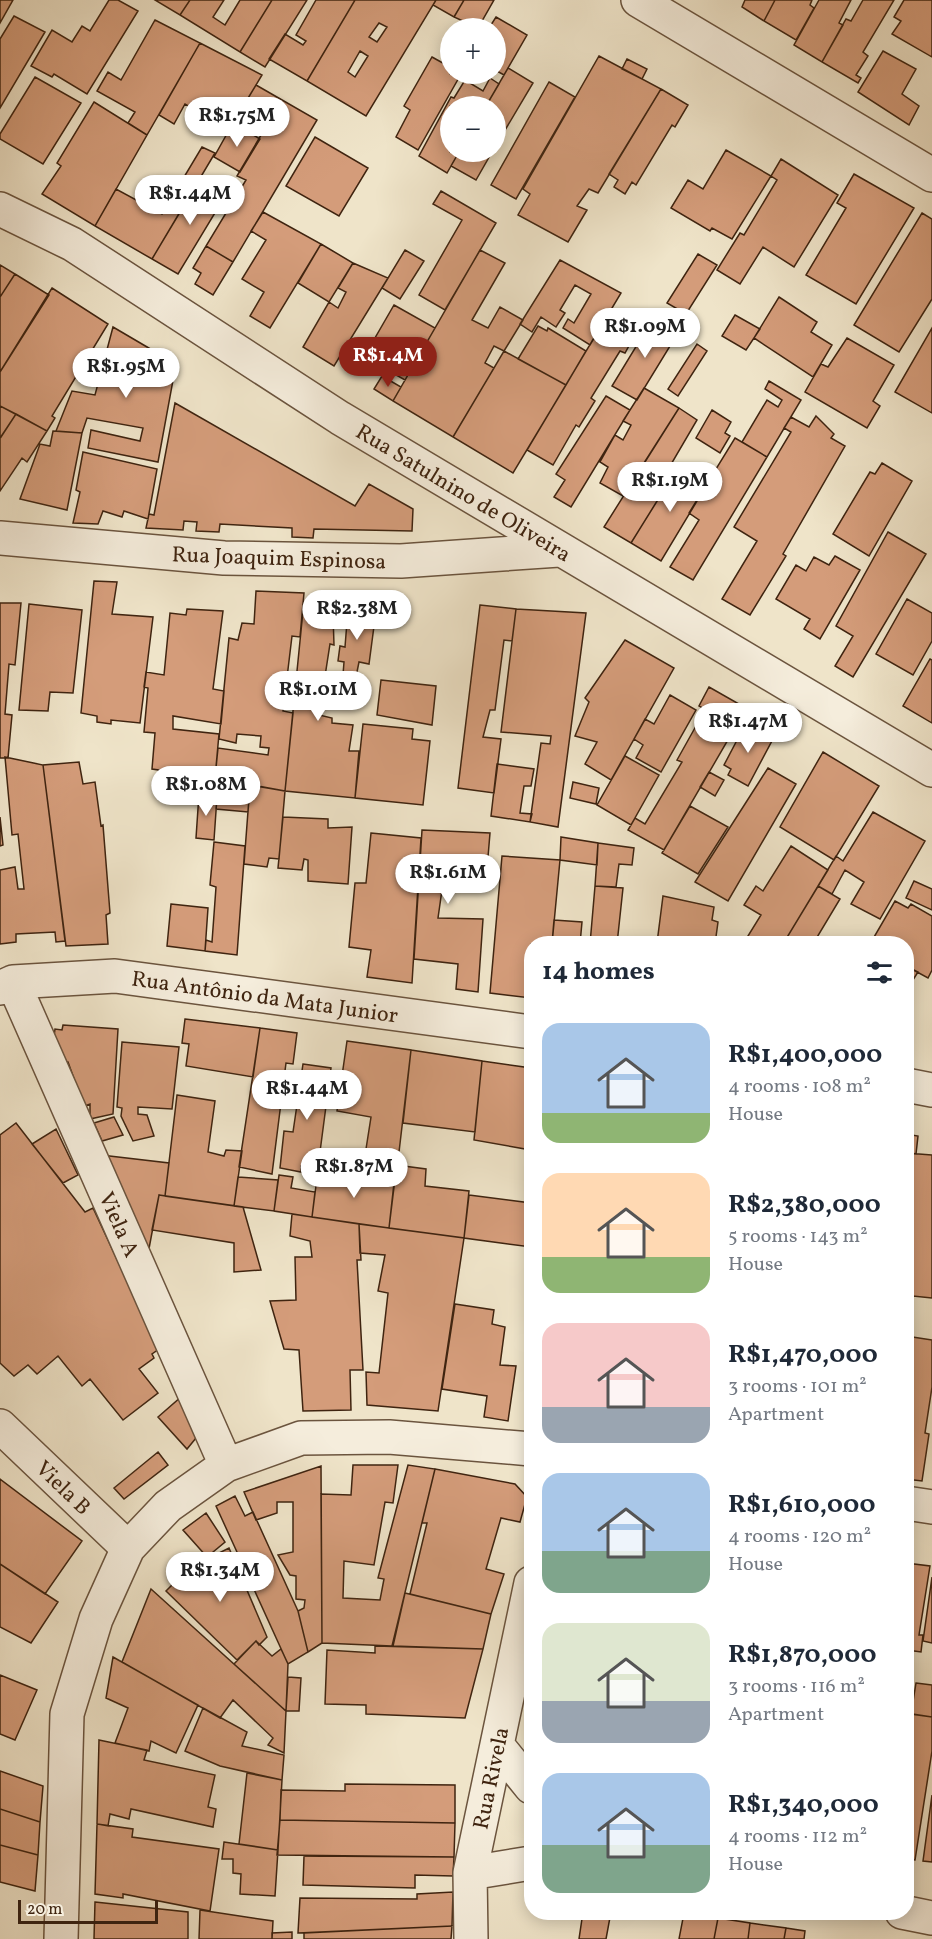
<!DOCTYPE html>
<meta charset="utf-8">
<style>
:root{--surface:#fff;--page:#f2f2f3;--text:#1f2937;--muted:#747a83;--accent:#8f2418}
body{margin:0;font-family:Vollkorn,serif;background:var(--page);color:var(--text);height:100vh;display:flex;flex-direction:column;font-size:22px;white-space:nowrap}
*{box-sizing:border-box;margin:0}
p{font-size:20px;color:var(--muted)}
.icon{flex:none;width:33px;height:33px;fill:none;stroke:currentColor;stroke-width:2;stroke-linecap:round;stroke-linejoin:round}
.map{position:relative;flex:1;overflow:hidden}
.sheet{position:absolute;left:524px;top:936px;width:390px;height:984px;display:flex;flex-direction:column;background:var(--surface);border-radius:24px;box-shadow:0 3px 15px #0003}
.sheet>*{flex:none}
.tools{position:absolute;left:440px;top:18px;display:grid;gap:12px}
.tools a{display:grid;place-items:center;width:66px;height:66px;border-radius:50%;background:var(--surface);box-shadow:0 3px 15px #0003;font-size:30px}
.scale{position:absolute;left:18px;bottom:15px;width:140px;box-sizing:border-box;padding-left:6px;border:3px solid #3f2410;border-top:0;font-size:16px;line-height:21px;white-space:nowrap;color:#3f2410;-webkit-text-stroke:4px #f5eddc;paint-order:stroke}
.price{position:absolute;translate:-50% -51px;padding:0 14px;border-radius:21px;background:#fff;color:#222;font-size:20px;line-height:39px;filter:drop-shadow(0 2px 3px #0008)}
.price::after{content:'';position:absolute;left:50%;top:36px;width:18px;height:14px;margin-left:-9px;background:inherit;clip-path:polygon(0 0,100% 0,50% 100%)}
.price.selected{background:var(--accent);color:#fff}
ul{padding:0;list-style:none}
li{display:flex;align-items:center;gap:18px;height:150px;padding:0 18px}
li span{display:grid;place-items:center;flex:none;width:168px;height:120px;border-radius:18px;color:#555}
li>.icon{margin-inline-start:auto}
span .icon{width:72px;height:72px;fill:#fffc;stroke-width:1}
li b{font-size:26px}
h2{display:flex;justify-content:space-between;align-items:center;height:72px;padding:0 18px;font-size:26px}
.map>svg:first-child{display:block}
.building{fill:#d49c7a;stroke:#3f2410;stroke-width:1.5;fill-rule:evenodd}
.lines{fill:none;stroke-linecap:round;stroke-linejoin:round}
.minor-casing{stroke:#6b543e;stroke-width:36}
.minor{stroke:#f5eddc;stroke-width:33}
.labels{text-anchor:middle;stroke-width:4.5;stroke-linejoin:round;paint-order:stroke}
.street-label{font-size:22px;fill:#3f2410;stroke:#f5eddc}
</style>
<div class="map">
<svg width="932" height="1939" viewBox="0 0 932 1939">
<rect width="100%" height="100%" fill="#efe4c9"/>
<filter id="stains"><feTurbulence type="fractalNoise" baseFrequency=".00333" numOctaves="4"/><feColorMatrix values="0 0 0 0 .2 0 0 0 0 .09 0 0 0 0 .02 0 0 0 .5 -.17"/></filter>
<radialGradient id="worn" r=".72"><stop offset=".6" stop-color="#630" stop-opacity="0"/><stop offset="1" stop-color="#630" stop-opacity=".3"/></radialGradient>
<path class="building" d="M0 0H13L0 23Z
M109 0H118L138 11 87 94 54 74 52 77 31 66 52 30 72 42 82 26 90 31Z
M155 0H190L180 15Z
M190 0H224L213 17 225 25 240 0H272L240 52 180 15Z
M272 0H307L265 67 240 52Z
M316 0H355L307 81 269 59 285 34 303 45 306 41 296 35Z
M355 0H436L366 116 307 81ZM379 23 387 27 377 42 369 37ZM360 51 368 56 355 77 348 72Z
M436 0H464L454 17 433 5Z
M464 0H494L478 28 454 17Z
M745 0H775L764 21 742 7Z
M775 0H812L810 5 814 8 796 40 764 21Z
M819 0H851L839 23 843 25 822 62 794 45Z
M863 0H894L863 52 868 56 856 75 861 78 858 83 822 62 846 19 851 21Z
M904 0H932V57L892 34 901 21 894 17Z
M14 16 45 32 0 108V39Z
M496 17 527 35 504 75 495 70V28H489Z
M155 20 200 43 147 135 128 123 135 112 97 91 108 72 121 80Z
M200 43 262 75 229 130 185 104 174 124 159 115Z
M883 51 916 69 902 94 919 106 909 125 858 92Z
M599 56 661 89 598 193 589 189 577 206 587 210 568 242 518 215 530 194 523 189Z
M432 57 450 67V74H461L418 150 396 137 410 110 404 106Z
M627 59 647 69 642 79 622 69Z
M508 68 533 83 495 147V106H486Z
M35 77 81 103 43 164 0 139V134Z
M490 78 499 84 486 106H450V152H459L447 173 419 156 451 97 454 98 465 80 483 91Z
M549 82 575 97 516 199 491 185Z
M256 85 317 120 233 262 206 246 246 180 237 176 267 125 254 116 248 128 234 121Z
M661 89 688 105 675 127 672 125 636 185 632 182 625 194 614 187 618 180 609 174Z
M94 102 147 135 95 226 42 194 61 166 57 163Z
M233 123 260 139 240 172 214 157Z
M315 137 368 168 339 216 286 186Z
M202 147 215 153 152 259 95 226 116 189 162 214Z
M726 150 771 176 732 239 712 228 710 231 671 208 688 180 703 189Z
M459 152H492L476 180 451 166Z
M781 159 838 195 794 267 763 247 740 284 717 270 740 233 744 235 777 180 771 176Z
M854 174 914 208 856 304 806 275 846 208 837 203Z
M201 177 227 193 178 274 152 259Z
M441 191 496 223 445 310 419 295 462 220 433 204Z
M263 212 321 244 270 328 250 316 264 292 242 279 266 240 251 231Z
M922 213 932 219V299L899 352 854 325Z
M321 244 353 263 329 302 298 283Z
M206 246 233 262 213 295 195 284 201 273 193 268Z
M405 250 424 261 400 299 382 288Z
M480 250 505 263 472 320 488 328 500 307 523 320 504 351 494 346 485 363 494 368 453 437 393 401Z
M698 254 717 265 686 314 667 303Z
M560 260 621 293 590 345 563 328 568 319 574 323 591 294 575 285 560 310 565 313 556 327 541 317 532 332 520 324Z
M353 263 388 278 334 366 303 347 329 302 338 308 346 292 338 288Z
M0 265 15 274 0 297Z
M15 274 49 295 0 372V297Z
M52 288 108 324 52 416 55 418 47 431 0 406V372Z
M779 297 817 322 811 332 832 345 813 377 754 338Z
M394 305 435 328 405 380 364 357Z
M735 315 760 329 746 350 722 336Z
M607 316 636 333 625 353 620 351 591 398 595 401 579 427 576 425 553 465 527 450Z
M654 317 678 333 637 400 612 386Z
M538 326 547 331 548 328 586 351 566 385 518 359Z
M113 327 176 364 158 462 88 448 91 430 140 441 143 428 87 418 82 433 56 431 72 391 95 395Z
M932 328V413L895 392Z
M847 338 894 365 873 401 880 406 867 428 805 392 821 364 828 367Z
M697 344 707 351 678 396 668 389Z
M504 351 566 385 513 473 453 437Z
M382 376 401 387 393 401 374 389Z
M769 381 801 400 767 457 742 442 767 400 778 407 782 400 765 389Z
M644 388 679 408 623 496 600 483 608 467 600 462 615 435 623 440 631 425 623 421Z
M606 396 630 410 571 507 554 497 565 480 556 474Z
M175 403 355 506 369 484 413 509 412 531 314 529 313 538 292 537V528L220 524 219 532 196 531 197 522 184 521 183 530 146 528 149 514 154 515Z
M0 406 16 414 1 437 0 436Z
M679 408 697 420 663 478 669 482 631 543 604 527Z
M712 410 731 422 725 433 730 436 720 453 696 438Z
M16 414 47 431 27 462 22 458 0 491V438Z
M816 416 834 434 831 438 845 446 783 554 786 556 750 615 722 599 757 541 734 527 791 432 784 428 791 417 809 427Z
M53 431 82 433 67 510 20 499 40 444 50 446Z
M735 438 767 457 693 580 670 567 699 520 689 513Z
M83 452 157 469 148 519 124 511 122 517 103 511 98 524 73 523 80 492 76 490Z
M882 463 912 481 869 556 833 534 870 472 875 474Z
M680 464 709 481 661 561 631 543Z
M888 532 926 554 853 677 835 666 853 636 836 626Z
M835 556 860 570 820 639 804 629 810 619 776 599 796 565 806 571 814 557 829 565Z
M94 581 117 582 112 614 153 617 140 723 111 720V724L97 722V716L81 713Z
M256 591 304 593 300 637 292 636 283 711 293 713 285 791 215 778 218 748 268 755 269 748 260 747 261 736 237 734 236 743 219 739 229 638 238 640 242 623 254 624Z
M907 599 932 613V641L913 675 876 654Z
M0 603H21L15 665 9 664 5 714 12 715 8 758H0Z
M29 604 82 610 73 693 50 692 48 711 19 710Z
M480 605 516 609 512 641 504 640 495 710H490L483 737 501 739 494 793 458 788Z
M187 609 223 611 213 689 224 691 221 724 173 716V729L219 734 215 778 152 769 155 733 144 732 148 688 144 687 146 672 164 675 170 613 186 615Z
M348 609 376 611 369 664 359 662 356 677 343 675 344 662 338 661 340 646 345 647Z
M516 609 586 613 558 827 530 822 541 743 550 744 551 736 501 732Z
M303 611 333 614 334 645 330 644 319 715 332 718V723L353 725 349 751H359L355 798 285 791Z
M625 640 674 668 611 780 585 764 597 742 575 736 589 702 585 698Z
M930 659 932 660V723L903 706Z
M381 680 436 686 432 725 377 715Z
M709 687 746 708 736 726 699 706Z
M670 695 696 710 661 772 636 758 643 745 634 739 645 719 654 724Z
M705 710 736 726 664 850 628 830 635 818 645 824 682 762 677 760Z
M752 711 779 727 774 737 746 723Z
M746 723 774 737 748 786 728 775 731 769 724 765Z
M363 724 413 729 412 739 430 741 423 805 355 798Z
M823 752 879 786 834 860 780 827Z
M625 756 659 775 631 825 597 805Z
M5 757 43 765 65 941 56 942 55 932 16 934V942L0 944V870L15 867 18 889H24L18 834 12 835Z
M79 762 83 784 95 782 101 826 103 825 110 913 106 915 108 944 66 946 43 765Z
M497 764 534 769 531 786H524L520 813 532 814 530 822 491 816Z
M768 768 796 784 728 901 695 882Z
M709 772 724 780 715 796 700 787Z
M219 779 250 785 248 812 216 809Z
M573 782 599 788 596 804 570 798Z
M250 785 285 791 279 859 269 858 267 867 244 864Z
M199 794 217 797 214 840 196 838Z
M690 806 728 827 698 874 662 853Z
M873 812 925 841 880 919 851 904 864 882 845 870 832 894 818 886 836 856 843 861Z
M0 817 3 845 0 846Z
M283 817 328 819V828L352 827 348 884 308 881V860L304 859 302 870 278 868Z
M422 830 490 833 488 857 460 856 459 877 444 876 438 918 483 919 478 992 456 989 458 964 414 959Z
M371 833 421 838 412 983 367 977 371 950 349 947 355 883H366Z
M561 837 598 843 597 865 560 860Z
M214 842 245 846 237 955 205 951 206 940 212 942 216 887 210 885Z
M598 843 634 848 632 865 619 864 616 887 595 886Z
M791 846 828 870 783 944H743L761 915 744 905 756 886 763 891Z
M502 856 560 860 552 944H531V998L490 993Z
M914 881 932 889V910L906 898Z
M595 886 623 888 617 944H590Z
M818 886 840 899 813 944H783Z
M663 896 714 907 712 920 718 922 715 944 657 943Z
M895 901 908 908 911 904 932 916V970L928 978 906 966V944H870Z
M171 904 208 908 205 951 167 946Z
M554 920 582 922 580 944H552Z
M906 966 918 972 906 991Z
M185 1019 260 1028 253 1077 186 1066 189 1044 182 1043Z
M63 1025 118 1029 113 1114 90 1119V1104L79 1108 78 1090 68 1062H62L52 1051 55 1029 62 1030Z
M260 1028 297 1033 293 1064 286 1063 272 1174 239 1167Z
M347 1041 411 1050 399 1152 366 1149 371 1117 337 1111Z
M122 1042 179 1047 172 1109 138 1107V1114L147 1115 154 1136 133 1141 121 1116 122 1108 117 1107Z
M411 1050 482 1061 475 1132 403 1123Z
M482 1061 531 1068V1150L474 1140Z
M303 1064 331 1068 318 1167 301 1166V1172L280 1168 284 1131 293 1132Z
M177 1095 215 1101 208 1152 224 1156 226 1150 242 1151 234 1206 165 1196Z
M114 1117 123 1135 102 1141 94 1123Z
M16 1123 85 1212 93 1208 159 1349 152 1354 154 1358 139 1369 158 1393 123 1420 90 1379 82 1386 58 1356 37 1374 28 1365 14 1376 0 1363V1135Z
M56 1129 78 1175 63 1183 32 1144Z
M906 1134 918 1136 916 1154 906 1153Z
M906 1153 932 1155V1298L913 1296 911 1303 906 1302Z
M101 1155 169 1163 165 1196 159 1195 148 1254Z
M396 1165 426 1169 425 1186 469 1191 464 1238 389 1228Z
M318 1170 395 1179 389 1228 312 1217Z
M279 1175 293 1177 291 1188 315 1192 312 1217 274 1211Z
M238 1177 278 1180 274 1211 234 1206Z
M159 1195 243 1207 261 1270 234 1272V1243L152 1230Z
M469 1195 531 1203V1247L464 1238Z
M292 1214 359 1224 361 1260H357L363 1370H350L351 1410 303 1411 299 1350 284 1349 270 1301 296 1300 295 1257H312L310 1241 290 1236Z
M359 1224 464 1238 438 1411 367 1405 366 1372 379 1373 388 1293 378 1291 385 1255 360 1253Z
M531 1264V1291L527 1290Z
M455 1304 494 1310 492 1324 505 1327 500 1365 516 1366 508 1421 484 1417 487 1396 442 1389Z
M906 1336 932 1340V1387L925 1433 929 1434 922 1481 906 1479Z
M181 1397 193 1421 196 1438 187 1449 158 1417Z
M158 1452 168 1465 124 1499 114 1488Z
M353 1465H398L393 1503 385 1502 374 1565 344 1561 343 1598 380 1600 384 1579 378 1578 408 1465 435 1469 392 1646 322 1643 321 1494 351 1495Z
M321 1466 322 1643 308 1652 298 1611 304 1608 305 1600 296 1599V1576L290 1575 278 1555 293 1552V1502H277V1513L256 1520 244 1492Z
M435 1469 515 1484 527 1497 520 1522 501 1518 486 1569 504 1574 491 1614 410 1594 427 1523H422Z
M0 1479 82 1541 45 1594 0 1564Z
M235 1496 245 1516 253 1512 298 1611 308 1652 288 1664 216 1506Z
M206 1513 225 1542 207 1557 183 1530Z
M229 1548 267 1637 259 1645 256 1641 237 1660 166 1591 201 1556 205 1560Z
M906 1563 930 1566 919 1635H923L921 1652 907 1650Z
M0 1564 58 1602 31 1643 0 1627Z
M932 1577V1643L923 1641Z
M151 1589 286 1711 284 1753 268 1745 273 1738 233 1700 220 1718 122 1662Z
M405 1593 491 1614 483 1649 393 1646Z
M256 1641 272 1656 281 1649 288 1664 286 1711 234 1664Z
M375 1646 483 1649 465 1718 366 1714V1705L325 1704 327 1650 375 1653Z
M113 1657 198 1705 176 1753 151 1741 149 1751 115 1743 128 1708 106 1698Z
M0 1675 37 1690 15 1740 0 1734Z
M288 1677 301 1678 299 1711H286Z
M916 1683 932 1685V1717L911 1714Z
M203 1708 247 1732 242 1746 284 1755 282 1780 220 1766 185 1751Z
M906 1713 932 1717V1751L915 1860 906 1859Z
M99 1740 147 1750 144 1760 215 1775 208 1807 216 1809 213 1827 131 1809 129 1819 110 1814 108 1826 97 1824Z
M0 1771 43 1786 40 1822 0 1809Z
M247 1773 282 1780 278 1850 239 1844Z
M345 1784 455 1785V1823L280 1820 281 1790 345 1791Z
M932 1795V1862L923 1861Z
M0 1809 40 1822 38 1855 0 1845Z
M280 1820 455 1823 454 1857 277 1855Z
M97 1824 133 1829 132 1837 219 1849 210 1911 123 1894V1898L95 1894Z
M224 1842 278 1850 275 1896 240 1894 241 1874 233 1873V1859H222Z
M0 1845 38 1855 35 1891 0 1882Z
M304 1856 454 1857 453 1876 415 1875V1888L303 1885Z
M453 1892 452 1926 298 1933 300 1898 417 1899V1894Z
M95 1902 188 1912V1939H94Z
M200 1910 273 1921 272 1939H199Z
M583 1912H611L606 1939H579Z
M684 1913 718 1918 714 1939H679Z
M718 1918 750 1923 748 1939H714Z
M750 1923 786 1928 784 1939H748Z
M452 1926 451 1939H304V1933Z
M786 1928 805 1931 804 1939H784Z
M292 1932V1939H272V1933Z"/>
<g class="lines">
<g class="minor-casing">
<path id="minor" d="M638 0 932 175
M0 209 72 244 340 418 932 770
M0 538 224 558 401 561 559 550
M13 982 226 1465
M0 988 13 982 115 976 531 1032
M906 1085 932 1090
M0 1426 128 1548
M906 1503 932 1507
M497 1745 531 1787
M470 1873 531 1863
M902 1912 932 1918
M61 1939 67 1714 96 1619 128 1548 168 1506 226 1465 301 1438 389 1437 531 1449
M471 1939 470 1873 531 1583"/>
</g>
<use href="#minor" class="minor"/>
</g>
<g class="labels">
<g class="street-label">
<text transform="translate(464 492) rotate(31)" y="8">Rua Satulnino de Oliveira</text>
<text transform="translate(279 557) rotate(2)" y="8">Rua Joaquim Espinosa</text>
<text transform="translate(265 996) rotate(8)" y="8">Rua Antônio da Mata Junior</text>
<text transform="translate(120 1224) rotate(66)" y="8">Viela A</text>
<text transform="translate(64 1487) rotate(44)" y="8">Viela B</text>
<text transform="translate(490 1778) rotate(-78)" y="8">Rua Rivela</text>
</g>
</g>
<rect width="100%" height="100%" filter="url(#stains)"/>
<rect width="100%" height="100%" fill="url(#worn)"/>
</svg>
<div class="tools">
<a>+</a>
<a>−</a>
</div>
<div class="scale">20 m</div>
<b class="price" style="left:237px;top:148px">R$1.75M</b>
<b class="price" style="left:190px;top:226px">R$1.44M</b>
<b class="price" style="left:645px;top:359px">R$1.09M</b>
<b class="price selected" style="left:388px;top:388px">R$1.4M</b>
<b class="price" style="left:126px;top:399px">R$1.95M</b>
<b class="price" style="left:670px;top:513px">R$1.19M</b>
<b class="price" style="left:357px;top:641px">R$2.38M</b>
<b class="price" style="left:318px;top:722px">R$1.01M</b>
<b class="price" style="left:748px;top:754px">R$1.47M</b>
<b class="price" style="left:206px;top:817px">R$1.08M</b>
<b class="price" style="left:448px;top:905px">R$1.61M</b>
<b class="price" style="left:307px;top:1121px">R$1.44M</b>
<b class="price" style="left:354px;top:1199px">R$1.87M</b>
<b class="price" style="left:220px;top:1603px">R$1.34M</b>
<section class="sheet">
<h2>14 homes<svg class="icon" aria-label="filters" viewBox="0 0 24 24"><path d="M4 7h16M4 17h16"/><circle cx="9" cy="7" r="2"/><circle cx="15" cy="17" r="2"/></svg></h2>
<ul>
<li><span style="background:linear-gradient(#a9c7e8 75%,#8fb573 0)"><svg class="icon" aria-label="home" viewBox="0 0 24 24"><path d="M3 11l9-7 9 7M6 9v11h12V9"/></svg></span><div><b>R$1,400,000</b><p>4 rooms · 108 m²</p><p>House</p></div></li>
<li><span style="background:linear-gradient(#ffd9b3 70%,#8fb573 0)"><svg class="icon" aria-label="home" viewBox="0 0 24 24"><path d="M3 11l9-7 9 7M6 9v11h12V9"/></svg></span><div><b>R$2,380,000</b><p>5 rooms · 143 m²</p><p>House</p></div></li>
<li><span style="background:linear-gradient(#f6c9c9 70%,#9aa5b1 0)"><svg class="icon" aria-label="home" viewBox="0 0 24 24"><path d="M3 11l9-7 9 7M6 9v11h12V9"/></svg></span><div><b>R$1,470,000</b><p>3 rooms · 101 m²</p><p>Apartment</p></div></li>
<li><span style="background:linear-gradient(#a9c7e8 65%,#7fa58c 0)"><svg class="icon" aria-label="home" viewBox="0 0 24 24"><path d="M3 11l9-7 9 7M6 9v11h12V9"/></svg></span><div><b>R$1,610,000</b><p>4 rooms · 120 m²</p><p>House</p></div></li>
<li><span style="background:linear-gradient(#dfe7d0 65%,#9aa5b1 0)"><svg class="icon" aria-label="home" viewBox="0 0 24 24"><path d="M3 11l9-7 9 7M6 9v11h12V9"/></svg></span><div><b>R$1,870,000</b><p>3 rooms · 116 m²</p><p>Apartment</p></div></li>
<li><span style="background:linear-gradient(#a9c7e8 60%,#7fa58c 0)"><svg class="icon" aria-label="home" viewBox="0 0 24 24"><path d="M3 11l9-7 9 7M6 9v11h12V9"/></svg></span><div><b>R$1,340,000</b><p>4 rooms · 112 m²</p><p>House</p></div></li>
</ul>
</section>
</div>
